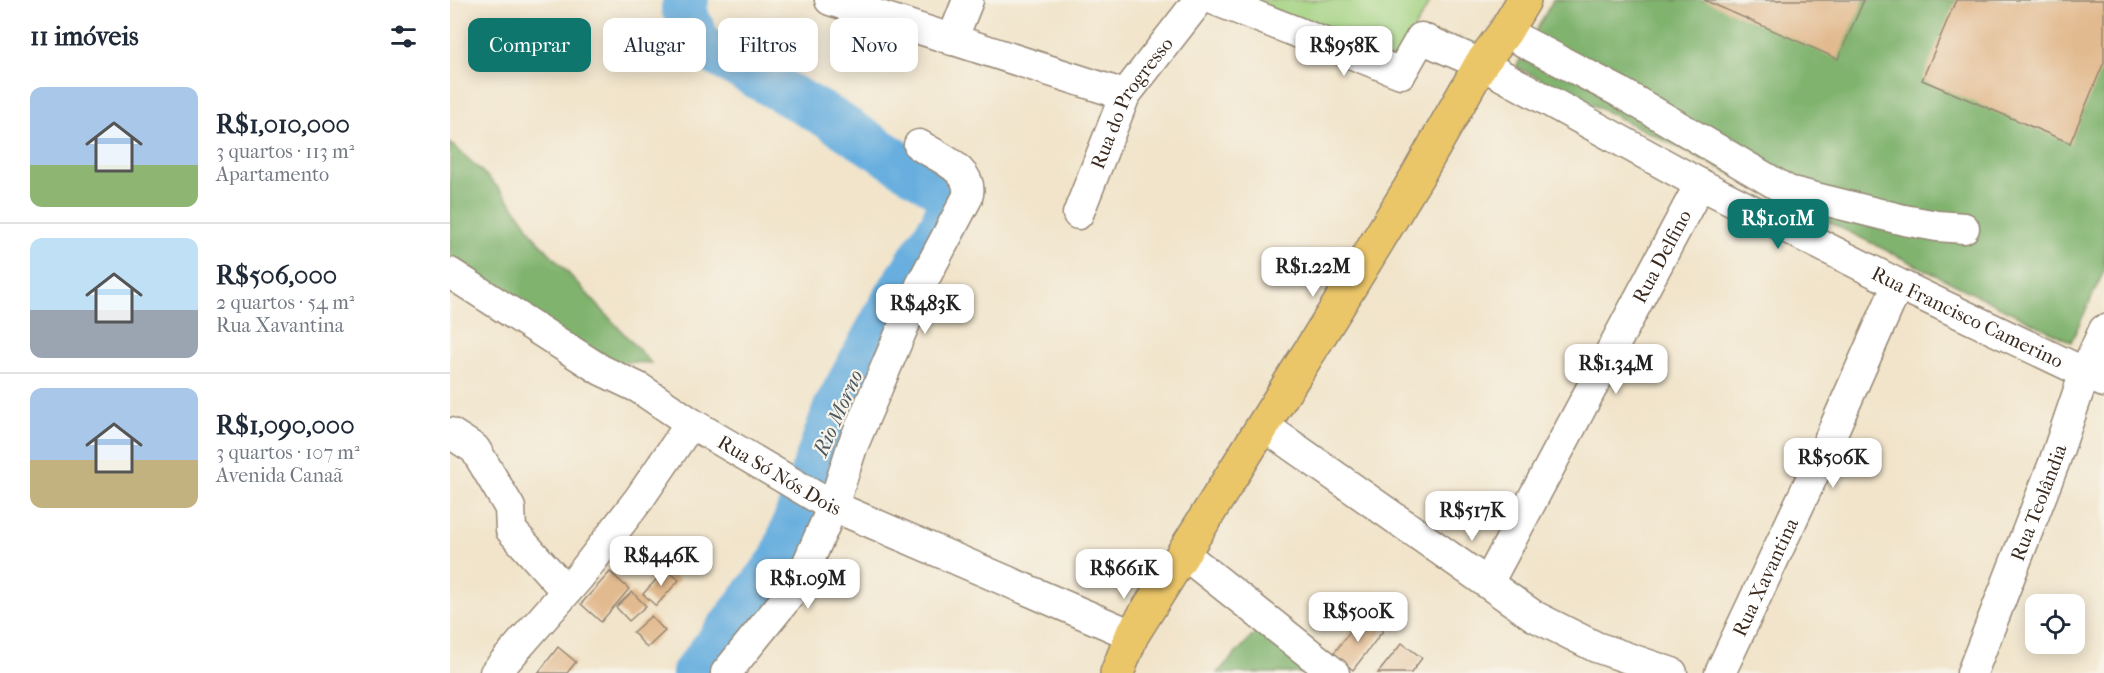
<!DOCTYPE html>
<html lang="pt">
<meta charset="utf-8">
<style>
:root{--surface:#fff;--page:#f6f6f7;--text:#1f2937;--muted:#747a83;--line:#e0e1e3;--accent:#0f766e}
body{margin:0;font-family:"IM FELL French Canon",serif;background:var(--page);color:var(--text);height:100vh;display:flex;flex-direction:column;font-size:22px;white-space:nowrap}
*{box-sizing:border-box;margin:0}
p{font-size:20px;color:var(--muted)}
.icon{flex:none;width:33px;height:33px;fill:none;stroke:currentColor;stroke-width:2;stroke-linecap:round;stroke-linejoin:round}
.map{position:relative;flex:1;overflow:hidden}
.side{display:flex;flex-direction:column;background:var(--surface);width:450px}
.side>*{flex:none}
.top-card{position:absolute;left:18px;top:18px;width:570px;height:54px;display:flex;gap:12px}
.fabs{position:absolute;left:1575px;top:594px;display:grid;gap:12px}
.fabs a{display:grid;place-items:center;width:60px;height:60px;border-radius:12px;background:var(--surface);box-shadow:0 3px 15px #0003;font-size:30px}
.price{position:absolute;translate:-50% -51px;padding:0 14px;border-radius:12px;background:#fff;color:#222;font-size:20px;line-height:39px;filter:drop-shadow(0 2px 3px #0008)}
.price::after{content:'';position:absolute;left:50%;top:36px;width:18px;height:14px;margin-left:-9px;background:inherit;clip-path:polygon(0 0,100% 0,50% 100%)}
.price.selected{background:var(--accent);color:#fff}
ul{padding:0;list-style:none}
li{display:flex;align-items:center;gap:18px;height:150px;padding:0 30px}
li+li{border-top:2px solid var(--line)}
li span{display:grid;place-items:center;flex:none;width:168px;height:120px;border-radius:12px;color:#555}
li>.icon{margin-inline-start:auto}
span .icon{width:72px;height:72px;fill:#fffc;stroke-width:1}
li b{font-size:26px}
h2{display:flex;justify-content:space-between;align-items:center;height:72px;padding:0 30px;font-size:26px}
.chip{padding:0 21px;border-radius:12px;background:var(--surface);box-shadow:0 3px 15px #0003;font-size:21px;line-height:54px}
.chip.selected{background:var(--accent);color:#fff}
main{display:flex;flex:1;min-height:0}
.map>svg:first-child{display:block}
.green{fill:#a0d17f;stroke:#6e7e4e;stroke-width:1.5}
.forest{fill:#80b36e;stroke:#5e6e46;stroke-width:1.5}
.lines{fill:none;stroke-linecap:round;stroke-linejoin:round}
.river{stroke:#68afdf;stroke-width:44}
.building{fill:#e2ba8f}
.minor-casing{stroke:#968774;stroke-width:33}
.major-casing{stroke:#968774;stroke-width:36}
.minor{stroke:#fff;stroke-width:30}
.major{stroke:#ebc669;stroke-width:33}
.labels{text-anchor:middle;stroke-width:4.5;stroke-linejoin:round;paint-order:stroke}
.street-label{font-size:20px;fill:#3b2a1e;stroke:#f7f3e8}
.water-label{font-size:21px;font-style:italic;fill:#4b5962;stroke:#f7f3e8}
</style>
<main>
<section class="side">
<h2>11 imóveis<svg class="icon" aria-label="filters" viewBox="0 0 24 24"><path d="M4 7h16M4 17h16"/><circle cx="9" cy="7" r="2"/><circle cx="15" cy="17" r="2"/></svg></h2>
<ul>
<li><span style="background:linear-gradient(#a9c7e8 65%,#8fb573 0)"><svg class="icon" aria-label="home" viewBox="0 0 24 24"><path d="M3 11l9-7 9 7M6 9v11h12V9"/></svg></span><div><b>R$1,010,000</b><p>3 quartos · 113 m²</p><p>Apartamento</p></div></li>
<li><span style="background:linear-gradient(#bfe0f5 60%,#9aa5b1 0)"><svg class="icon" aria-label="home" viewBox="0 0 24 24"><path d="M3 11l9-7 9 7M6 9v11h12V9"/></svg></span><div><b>R$506,000</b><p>2 quartos · 54 m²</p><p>Rua Xavantina</p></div></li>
<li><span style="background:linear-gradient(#a9c7e8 60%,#c2b280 0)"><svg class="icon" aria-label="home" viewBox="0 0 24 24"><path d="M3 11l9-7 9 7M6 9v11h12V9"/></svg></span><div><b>R$1,090,000</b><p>3 quartos · 107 m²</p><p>Avenida Canaã</p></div></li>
</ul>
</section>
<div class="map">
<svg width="1654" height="673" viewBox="0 0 1654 673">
<rect width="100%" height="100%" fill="#f7f3e8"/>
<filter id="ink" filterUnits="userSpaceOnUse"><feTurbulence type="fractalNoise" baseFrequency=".0167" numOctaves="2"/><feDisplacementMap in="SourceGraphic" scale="12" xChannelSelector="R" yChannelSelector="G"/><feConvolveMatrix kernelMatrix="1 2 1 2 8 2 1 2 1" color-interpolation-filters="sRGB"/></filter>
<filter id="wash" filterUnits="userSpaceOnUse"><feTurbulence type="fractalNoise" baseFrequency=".008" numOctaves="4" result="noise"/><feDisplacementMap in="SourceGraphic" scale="24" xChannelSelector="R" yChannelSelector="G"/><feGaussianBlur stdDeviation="1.35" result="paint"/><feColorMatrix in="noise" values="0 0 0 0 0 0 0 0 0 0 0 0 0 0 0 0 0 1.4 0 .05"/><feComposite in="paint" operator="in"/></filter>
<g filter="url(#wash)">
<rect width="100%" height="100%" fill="#f1e4ca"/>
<path class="green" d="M791 0H981L940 71Z"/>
<path class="forest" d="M1103 0H1654V271L1621 342 1066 67Z
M0 143C33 171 62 198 83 235L201 363 145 361 0 291Z
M812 626 871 673H767Z"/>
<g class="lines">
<path class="river" d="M237 0 233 8 250 45 380 118 501 196 492 224 443 301 385 408 331 560 244 673"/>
</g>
<g id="blocks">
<path class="building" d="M1254 0H1414L1388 59Z
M1506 0H1654V62L1620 143 1472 80Z
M216 569 229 580 206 606 193 594Z
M160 572 179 589 151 622 131 604Z
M182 592 196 606 179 621 166 607Z
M913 615 933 631 903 670 883 654Z
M201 616 215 631 197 648 183 632Z
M952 643 972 658 961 673H928Z
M108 647 126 662 117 673H88Z"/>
</g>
</g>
<g filter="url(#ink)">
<use href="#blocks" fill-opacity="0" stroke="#968774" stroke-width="1.5"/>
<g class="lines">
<g class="minor-casing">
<g id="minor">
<path d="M380 0 675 95"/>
<path id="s1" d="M765 0 951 73 971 38 1031 64 1250 184 1448 284 1654 382"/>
<path d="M1055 32 1168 91 1338 191 1454 220 1487 226 1514 228"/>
<path d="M502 40 518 0"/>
<path id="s2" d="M628 214 675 95 749 0"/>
<path id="s3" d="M0 273 151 370 189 388 241 423 378 504 682 635"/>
<path d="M814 426 1084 616 1146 647 1222 673"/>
<path d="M0 433 25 449 60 508 61 530 116 591"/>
<path d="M734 554 884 673"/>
<path id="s4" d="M1038 583 1250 184"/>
<path d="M45 673 129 577 189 499 241 423"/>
<path d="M276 673 349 583 383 506 402 447 471 285 517 198C526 171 488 157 469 145"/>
<path id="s5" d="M1270 673 1372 456 1448 284"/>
<path id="s6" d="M1522 673 1604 463 1635 372 1654 330"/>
</g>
</g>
<g class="major-casing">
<path id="major" d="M667 673 682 635 888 306 966 178 1031 64 1055 32 1074 0"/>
</g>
<use href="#minor" class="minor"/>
<use href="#major" class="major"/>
</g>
</g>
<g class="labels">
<g class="street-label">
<text dy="7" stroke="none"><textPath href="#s2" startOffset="124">Rua do Progresso</textPath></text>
<text dy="7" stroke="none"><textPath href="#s4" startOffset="370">Rua Delfino</textPath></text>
<text dy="7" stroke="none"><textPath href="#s1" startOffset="854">Rua Francisco Camerino</textPath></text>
<text dy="7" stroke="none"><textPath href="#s3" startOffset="387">Rua Só Nós Dois</textPath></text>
<text dy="7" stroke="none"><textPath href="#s6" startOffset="183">Rua Teolândia</textPath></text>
<text dy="7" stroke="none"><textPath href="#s5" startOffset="106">Rua Xavantina</textPath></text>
</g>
<g class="water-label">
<text transform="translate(388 413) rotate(-66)" y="7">Rio Morno</text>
</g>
</g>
</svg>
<div class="fabs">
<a><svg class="icon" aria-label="locate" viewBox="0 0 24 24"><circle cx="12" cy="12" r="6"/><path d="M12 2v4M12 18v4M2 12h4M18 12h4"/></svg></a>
</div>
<b class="price" style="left:894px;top:77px">R$958K</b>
<b class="price selected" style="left:1328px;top:250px">R$1.01M</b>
<b class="price" style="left:863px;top:298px">R$1.22M</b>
<b class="price" style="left:475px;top:335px">R$483K</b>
<b class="price" style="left:1166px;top:395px">R$1.34M</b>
<b class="price" style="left:1383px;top:489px">R$506K</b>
<b class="price" style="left:1022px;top:542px">R$517K</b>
<b class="price" style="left:211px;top:587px">R$446K</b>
<b class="price" style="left:674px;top:600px">R$661K</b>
<b class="price" style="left:358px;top:610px">R$1.09M</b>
<b class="price" style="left:908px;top:643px">R$500K</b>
<div class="top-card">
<a class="chip selected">Comprar</a>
<a class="chip">Alugar</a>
<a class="chip">Filtros</a>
<a class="chip">Novo</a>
</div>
</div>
</main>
